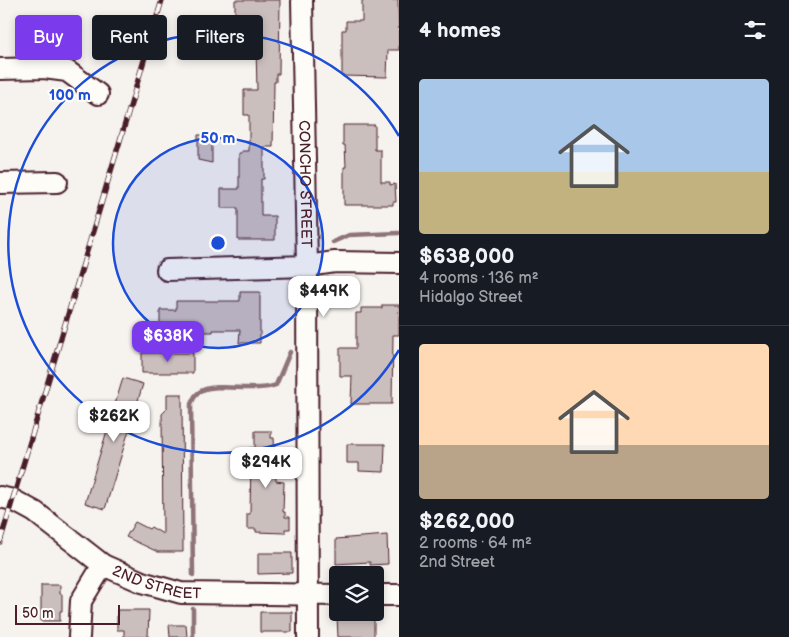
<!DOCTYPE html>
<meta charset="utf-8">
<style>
:root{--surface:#171b24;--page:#20242c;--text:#f1f3f6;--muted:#9ea1a6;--line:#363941;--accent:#7c3aed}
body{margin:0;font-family:"Balsamiq Sans",sans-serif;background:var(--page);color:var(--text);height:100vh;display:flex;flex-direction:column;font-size:19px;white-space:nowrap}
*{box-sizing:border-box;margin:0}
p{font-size:16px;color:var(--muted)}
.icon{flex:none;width:28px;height:28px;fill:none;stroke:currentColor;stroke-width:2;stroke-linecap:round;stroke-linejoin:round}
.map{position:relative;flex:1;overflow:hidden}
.side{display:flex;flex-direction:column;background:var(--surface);width:390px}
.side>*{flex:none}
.top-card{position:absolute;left:15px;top:15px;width:309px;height:45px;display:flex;gap:10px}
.tools{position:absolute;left:329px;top:566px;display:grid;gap:10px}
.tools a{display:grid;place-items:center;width:55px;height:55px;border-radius:5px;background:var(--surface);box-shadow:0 2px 8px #0003;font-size:25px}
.scale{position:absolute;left:15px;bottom:12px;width:105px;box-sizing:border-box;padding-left:5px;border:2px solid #4a1f2b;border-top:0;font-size:14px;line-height:18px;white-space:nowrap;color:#4a1f2b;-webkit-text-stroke:4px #fdfcf7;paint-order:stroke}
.price{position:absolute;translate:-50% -42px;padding:0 11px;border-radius:10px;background:#fff;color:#222;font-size:16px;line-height:32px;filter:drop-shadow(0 1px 2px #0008)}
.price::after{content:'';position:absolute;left:50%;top:30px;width:15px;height:11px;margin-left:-8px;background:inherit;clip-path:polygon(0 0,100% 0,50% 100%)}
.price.selected{background:var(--accent);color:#fff}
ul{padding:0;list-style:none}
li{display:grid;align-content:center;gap:10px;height:265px;padding:0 20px}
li+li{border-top:1px solid var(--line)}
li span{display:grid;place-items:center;height:155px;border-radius:5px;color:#555}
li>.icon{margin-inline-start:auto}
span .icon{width:90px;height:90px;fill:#fffc;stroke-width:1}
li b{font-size:21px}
h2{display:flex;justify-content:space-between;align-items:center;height:60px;padding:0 20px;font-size:21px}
.chip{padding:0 18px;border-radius:5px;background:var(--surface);box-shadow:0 2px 8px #0003;font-size:18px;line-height:45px}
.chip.selected{background:var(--accent);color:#fff}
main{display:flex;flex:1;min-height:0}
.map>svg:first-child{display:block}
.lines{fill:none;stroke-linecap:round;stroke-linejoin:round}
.stream{stroke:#8e7378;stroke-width:4.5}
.building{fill:#cbbfbe;stroke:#4a1f2b}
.minor-casing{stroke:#4a1f2b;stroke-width:24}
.minor{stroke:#fdfcf7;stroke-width:20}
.rail-casing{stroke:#4a1f2b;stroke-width:5.5}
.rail{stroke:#fdfcf7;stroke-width:4;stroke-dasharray:11;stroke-linecap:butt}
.ring{fill:none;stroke:#1d4ed8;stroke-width:2.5}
.labels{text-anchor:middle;stroke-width:4.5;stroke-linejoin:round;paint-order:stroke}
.street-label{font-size:15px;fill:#4a1f2b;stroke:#fdfcf7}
.centre{fill:#1d4ed8;stroke:#fdfcf7;stroke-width:2.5}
.ring-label{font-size:15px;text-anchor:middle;font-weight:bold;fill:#1d4ed8;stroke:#fdfcf7;stroke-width:4.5;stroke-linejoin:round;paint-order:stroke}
</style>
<main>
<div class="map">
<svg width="399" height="637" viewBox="0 0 399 637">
<rect width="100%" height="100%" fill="#f6f3ef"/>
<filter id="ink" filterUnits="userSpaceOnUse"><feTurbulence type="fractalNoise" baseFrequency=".02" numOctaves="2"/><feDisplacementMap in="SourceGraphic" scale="10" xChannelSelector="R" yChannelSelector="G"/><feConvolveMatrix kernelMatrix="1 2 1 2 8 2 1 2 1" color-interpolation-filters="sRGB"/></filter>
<g filter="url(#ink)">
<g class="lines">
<path class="stream" d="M333 242 349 235 399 233
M193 575 191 404C194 398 195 394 201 391 217 382 255 393 276 385L290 352
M193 637V609"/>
</g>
<path class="building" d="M235 0H280L279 74H276V82H274L273 147H264V179H261V216H275V240H238V208H221V189H239V153H242V151H249V115H244V90H257L256 47 239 48V19H235Z
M362 0H398L399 50H388L387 77 342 76V30H346V21H362Z
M343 125H375V150H381V182H390V185L395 184 396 202H393V205H344V167H346L345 145H343Z
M198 135H212V163L198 160Z
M240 292H260V343H239L240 330H213V332H160V310H176V301H240Z
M382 305H399V335H393L392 404H351L352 376H340V348H356V313H361V308H382Z
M142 353H193V373H142Z
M123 378 143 384 105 509 85 503Z
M167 394H182L183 552H158L126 537 135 522 149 529 151 527 163 534 162 414 167 409Z
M255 431H271V438H274L276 481 284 482 283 512H285V517H290V529H285V533L256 532V529H247V514H250L251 459H249V448H255Z
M347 444H385L384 472 359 471V463H347Z
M387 535 388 564 370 565V562L336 564V539Z
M258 553H292V573L258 574Z
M41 585H60V594H62V611H60V621H41Z
M117 610H149L148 637H124V630H117Z
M260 612H292V632H260Z
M337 616H374V637H338Z
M169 625H186L187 637H170Z"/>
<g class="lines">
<g class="minor-casing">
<g id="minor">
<path id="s1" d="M302 0 307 266 308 637"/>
<path d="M0 69 44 68 67 71 98 94"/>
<path d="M0 183 57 182"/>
<path d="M167 270 307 266 335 262 399 263"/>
<path id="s2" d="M0 497 13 500 35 512 103 565 142 582 181 593 338 595"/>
<path d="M375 595H399"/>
<path d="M79 637 81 601 103 565"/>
</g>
</g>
<use href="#minor" class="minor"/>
<g class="rail-casing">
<path id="rail" d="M0 542 162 0"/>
</g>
<use href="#rail" class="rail"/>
</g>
</g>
<circle cx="218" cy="243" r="105" fill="#1d4ed8" fill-opacity=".12"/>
<g class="ring">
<circle cx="218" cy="243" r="105"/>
<path d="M399 350A210 210 0 1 1 399 136"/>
</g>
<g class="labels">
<g class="street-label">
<text dy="5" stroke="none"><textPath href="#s1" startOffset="184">CONCHO STREET</textPath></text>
<text dy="5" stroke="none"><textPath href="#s2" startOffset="182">2ND STREET</textPath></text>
</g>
</g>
<circle cx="218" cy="243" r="8" class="centre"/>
<g class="ring-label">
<text x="70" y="100">100 m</text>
<text x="218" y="143">50 m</text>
</g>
</svg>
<div class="tools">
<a><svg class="icon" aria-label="layers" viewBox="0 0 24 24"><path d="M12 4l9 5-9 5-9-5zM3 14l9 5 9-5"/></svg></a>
</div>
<div class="scale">50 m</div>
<b class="price" style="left:324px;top:318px">$449K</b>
<b class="price selected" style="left:168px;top:363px">$638K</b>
<b class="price" style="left:114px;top:443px">$262K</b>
<b class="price" style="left:266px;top:489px">$294K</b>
<div class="top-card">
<a class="chip selected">Buy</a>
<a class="chip">Rent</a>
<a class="chip">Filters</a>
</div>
</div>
<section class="side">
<h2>4 homes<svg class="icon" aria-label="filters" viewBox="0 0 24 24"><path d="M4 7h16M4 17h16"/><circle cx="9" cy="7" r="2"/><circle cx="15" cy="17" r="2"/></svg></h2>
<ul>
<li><span style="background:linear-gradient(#a9c7e8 60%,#c2b280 0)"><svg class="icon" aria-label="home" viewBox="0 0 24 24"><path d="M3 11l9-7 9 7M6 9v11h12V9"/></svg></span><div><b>$638,000</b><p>4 rooms · 136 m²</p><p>Hidalgo Street</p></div></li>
<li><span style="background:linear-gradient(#ffd9b3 65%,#b9a48a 0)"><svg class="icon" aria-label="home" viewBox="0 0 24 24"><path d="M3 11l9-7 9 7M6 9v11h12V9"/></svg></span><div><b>$262,000</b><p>2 rooms · 64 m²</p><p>2nd Street</p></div></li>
</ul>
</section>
</main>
